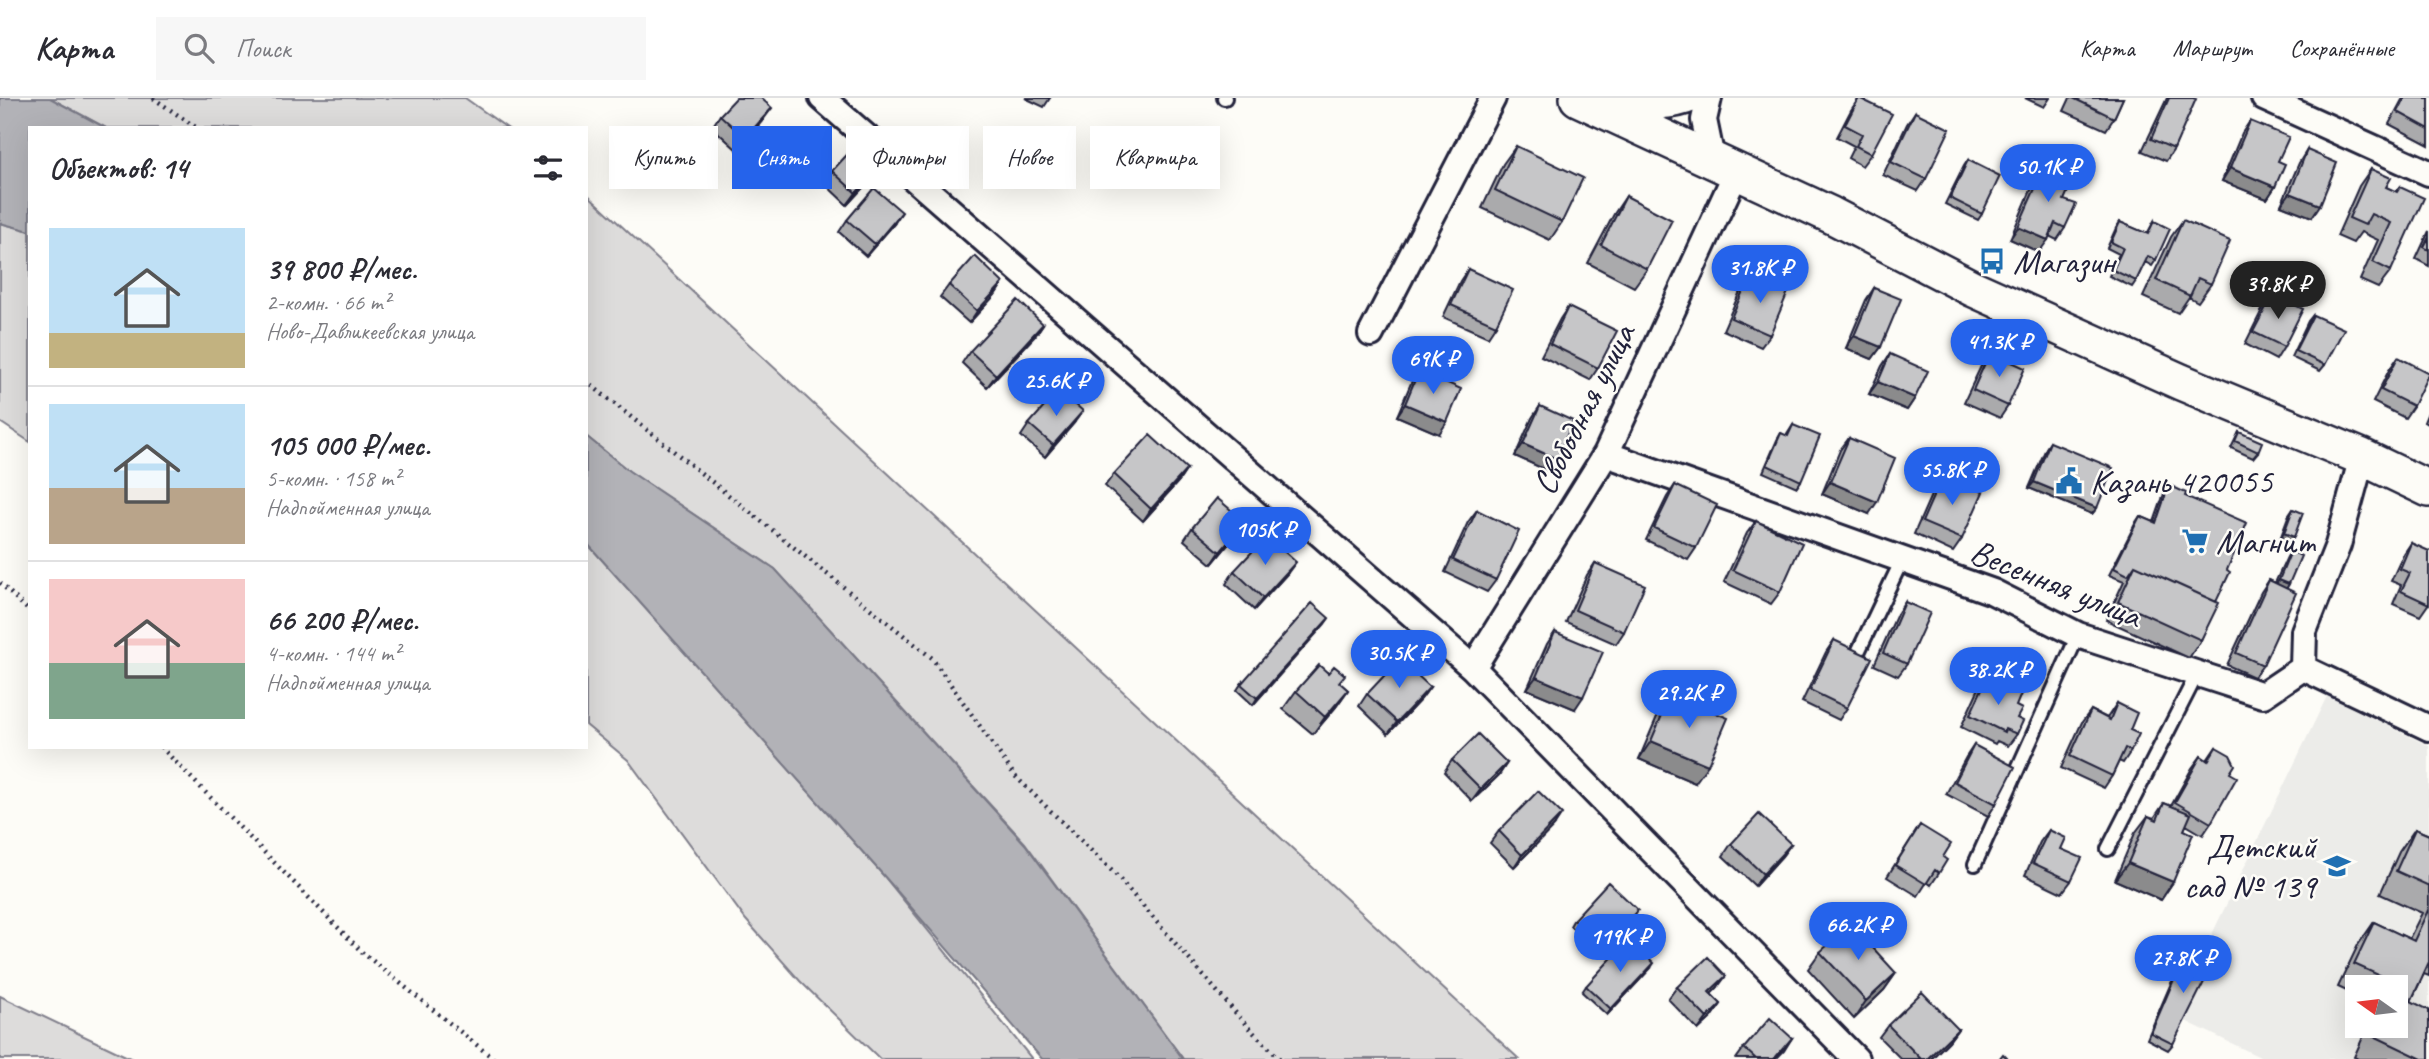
<!DOCTYPE html>
<html lang="ru">
<meta charset="utf-8">
<style>
:root{--surface:#fff;--page:#f7f7f7;--text:#2b2b33;--muted:#7c7c81;--line:#e1e1e2;--accent:#2563eb}
body{margin:0;font-family:Caveat,sans-serif;background:var(--page);color:var(--text);height:100vh;display:flex;flex-direction:column;font-size:26px;white-space:nowrap}
*{box-sizing:border-box;margin:0}
p{font-size:23px;color:var(--muted)}
.icon{flex:none;width:38px;height:38px;fill:none;stroke:currentColor;stroke-width:2;stroke-linecap:round;stroke-linejoin:round}
.map{position:relative;flex:1;overflow:hidden}
.drawer{position:absolute;left:28px;top:28px;width:560px;height:623px;display:flex;flex-direction:column;background:var(--surface);border-radius:0px;box-shadow:0 7px 28px #0002}
.drawer>*{flex:none}
.top-card{position:absolute;left:609px;top:28px;width:665px;height:63px;display:flex;gap:14px}
.needle{width:46px;rotate:284deg}
.buttons{position:absolute;left:2345px;top:877px;display:grid;gap:14px}
.buttons a{display:grid;place-items:center;width:63px;height:63px;border-radius:0px;background:var(--surface);box-shadow:0 7px 28px #0002;font-size:35px}
.price{position:absolute;translate:-50% -60px;padding:0 16px;border-radius:24px;background:var(--accent);color:#fff;font-size:23px;line-height:46px;filter:drop-shadow(0 2px 4px #0008)}
.price::after{content:'';position:absolute;left:50%;top:42px;width:21px;height:16px;margin-left:-10px;background:inherit;clip-path:polygon(0 0,100% 0,50% 100%)}
.price.on{background:#222;color:#fff}
ul{padding:0;list-style:none}
li{display:flex;align-items:center;gap:21px;height:175px;padding:0 21px}
li+li{border-top:2px solid var(--line)}
li span{display:grid;place-items:center;flex:none;width:196px;height:140px;border-radius:0px;color:#555}
li>.icon{margin-inline-start:auto}
span .icon{width:84px;height:84px;fill:#fffc;stroke-width:1}
li b{font-size:30px}
h2{display:flex;justify-content:space-between;align-items:center;height:84px;padding:0 21px;font-size:30px}
.tag{padding:0 24px;border-radius:0px;background:var(--surface);box-shadow:0 7px 28px #0002;font-size:24px;line-height:63px}
.tag.on{background:var(--accent);color:#fff}
header{display:flex;align-items:center;gap:42px;box-sizing:border-box;height:98px;padding:0 35px;background:var(--surface);border-bottom:2px solid var(--line)}
header strong{font-size:33px}
nav{display:flex;gap:38px;margin-inline-start:auto;font-size:24px}
.search{width:490px;height:63px;background:var(--page);display:flex;align-items:center;gap:18px;box-sizing:border-box;padding:0 24px;border-radius:0px;color:var(--muted);font-size:26px}
.map>svg:first-child{display:block}
.built{fill:#ecece9;fill-rule:evenodd}
.green{fill:#dddcdb;stroke:#807f8b;stroke-width:2}
.water{fill:#b2b2b7;stroke:#787885;stroke-width:2}
.lines{fill:none;stroke-linecap:round;stroke-linejoin:round}
.lane-casing{stroke:#22223b;stroke-width:18}
.street-casing{stroke:#22223b;stroke-width:30}
.secondary-casing{stroke:#22223b;stroke-width:40}
.path{stroke:#22223b;stroke-width:4.5;stroke-dasharray:2 5;stroke-linecap:butt}
.lane{stroke:#fdfcf7;stroke-width:12}
.street{stroke:#fdfcf7;stroke-width:24}
.secondary{stroke:#fdfcf7;stroke-width:35}
.wall{fill:#aaaaac;stroke:#22223b;stroke-width:2}
.shaded-wall{fill:#8b8b8c;stroke:#22223b;stroke-width:2}
.building{fill:#c6c6c8;stroke:#22223b;stroke-width:2}
.labels{text-anchor:middle;stroke-width:5;stroke-linejoin:round;paint-order:stroke}
.poi-label{font-size:35px;fill:#22223b;stroke:#fdfcf7;text-anchor:start}
.street-label{font-size:35px;fill:#22223b;stroke:#fdfcf7}
</style>
<header>
<strong>Карта</strong>
<div class="search"><svg class="icon" aria-label="search" viewBox="0 0 24 24"><circle cx="10" cy="10" r="6"/><path d="M15 15l6 6"/></svg>Поиск</div>
<nav><a>Карта</a><a>Маршрут</a><a>Сохранённые</a></nav>
</header>
<div class="map">
<svg width="2429" height="961" viewBox="0 0 2429 961">
<rect width="100%" height="100%" fill="#fdfcf7"/>
<filter id="ink" filterUnits="userSpaceOnUse"><feTurbulence type="fractalNoise" baseFrequency=".0143" numOctaves="2"/><feDisplacementMap in="SourceGraphic" scale="14" xChannelSelector="R" yChannelSelector="G"/><feConvolveMatrix kernelMatrix="1 2 1 2 8 2 1 2 1" color-interpolation-filters="sRGB"/></filter>
<g filter="url(#ink)">
<path class="built" d="M2327 598 2429 648V961H2264L2173 917ZM2357 889H2396V928H2357Z"/>
<path class="green" d="M50 0H465L507 30H106Z
M586 95 1519 961H1183L1025 745 775 471 629 373 586 338Z
M0 125 30 133V344L0 324Z
M586 444 884 778 1032 961H880L800 883 746 822 628 662 586 627Z
M0 898 132 961H0Z"/>
<path class="water" d="M0 0H50L106 30H30V133L0 125Z
M586 338 629 373 775 471 1025 746 1183 961H1042L884 778 586 444Z"/>
<g class="lines">
<g class="lane-casing">
<path id="lane" d="M1224 0H1225
M1858 554 1902 462
M2108 751 2197 576
M1975 766 2078 537"/>
</g>
<g class="street-casing">
<path id="street" d="M822 0 1473 570 1856 961
M1709 0 1704 22 1712 61
M2264 0 2429 75
M1604 6C1635 8 1667 13 1695 0
M1371 236 1493 0
M1606 356 1993 494 2078 537 2263 597 2303 570 2429 630
M1473 570 1606 356 1737 73
M2303 570 2304 533 2338 447 2362 359"/>
</g>
<g class="secondary-casing">
<path id="secondary" d="M1578 0 1831 117 1972 190 2181 284 2362 359 2429 391"/>
</g>
<path class="path" d="M153 0 197 30
M586 283 932 560 1015 678 1115 776 1248 929 1280 961
M0 485 30 514
M161 649 363 855 494 961"/>
<use href="#lane" class="lane"/>
<use href="#street" class="street"/>
<use href="#secondary" class="secondary"/>
</g>
<path class="wall" d="M1025 0H1050L1044 9Z
M1859 0 1871 56 1862 68 1848 60 1854 48 1837 39 1851 12Z
M2025 0H2050L2044 9Z
M2070 0H2123L2114 20 2106 32 2064 13Z
M2167 0H2193L2174 51 2166 63 2142 53Z
M2403 0H2429V47L2389 26Z
M1915 14 1926 81 1918 93 1883 77 1907 26Z
M720 17 763 22 737 52 712 29Z
M2250 23 2278 63 2275 89 2267 101 2222 83 2242 35Z
M1516 48 1562 124 1550 142 1482 110 1503 66Z
M2307 52 2312 119 2281 107 2299 65Z
M1968 62 1982 116 1978 122 1945 106 1964 68Z
M2045 68 2064 102 2065 130 2057 142 2049 138 2039 154 2010 141 2036 80Z
M2371 71 2386 89 2396 94 2400 89 2391 173 2378 190 2360 182 2378 142 2361 134 2353 145 2337 138 2359 88Z
M832 73 872 80 847 107 824 85Z
M1626 98 1647 171 1634 189 1588 165 1614 116Z
M847 122 894 126 866 158 839 134Z
M2183 122 2211 186 2198 204 2189 199 2178 215 2143 199 2171 139Z
M2154 123 2156 162 2152 168 2145 164 2136 183 2132 189 2109 178 2119 156 2107 150 2116 130 2120 124 2147 136Z
M2429 133V168L2416 161Z
M1468 171 1496 227 1488 239 1443 219 1460 183Z
M1750 177 1770 237 1761 249 1723 232 1742 189Z
M1003 185 995 197 969 225 940 199 949 187Z
M1874 190 1881 249 1872 261 1846 250 1866 202Z
M2273 196 2284 249 2276 262 2245 246 2264 208Z
M1568 209 1598 270 1590 282 1541 258 1560 221Z
M2313 217 2325 267 2320 273 2291 259 2308 223Z
M1043 226 1035 238 987 289 962 265 970 253Z
M1990 254 2008 308 2000 320 1964 304 1982 266Z
M1890 256 1915 300 1907 312 1869 296 1882 268Z
M2398 259 2413 308 2405 320 2373 304 2389 272Z
M1419 272 1439 336 1397 318 1411 285Z
M1540 308 1557 361 1548 373 1515 358 1532 320Z
M2429 312V327L2424 324Z
M1074 325 1045 359 1021 338 1029 326Z
M1793 327 1801 383 1797 389 1763 374 1777 342 1781 335 1786 338Z
M2239 334 2258 354 2253 360 2231 350Z
M1849 340 1869 416 1822 396 1840 352Z
M2050 344 2097 410 2092 416 2029 390 2046 350Z
M1187 371 1179 383 1143 423 1105 388 1114 376Z
M1943 376 1962 441 1953 454 1914 436 1935 388Z
M1675 387 1696 450 1688 462 1646 442 1667 399Z
M2169 387 2185 398 2227 472 2201 542 2189 560 2106 522 2124 483 2109 477 2136 424 2140 418 2154 424 2165 393Z
M2293 411 2290 445 2280 441 2289 417Z
M1477 412 1496 482 1487 494 1445 474 1468 424Z
M1756 423 1780 494 1771 506 1724 484 1747 435Z
M1245 424 1237 436 1212 466 1184 442 1192 430Z
M2411 445 2429 505 2420 518 2393 506 2401 487 2391 483 2403 457Z
M2291 453 2289 486 2286 490 2263 567 2254 579 2227 567 2261 494 2269 482 2275 485 2287 459Z
M1595 465 1624 534 1616 546 1566 524 1587 477Z
M1234 473 1287 476 1254 512 1226 486Z
M1905 504 1907 566 1898 578 1874 567 1897 516Z
M1329 520 1253 607 1237 592 1241 586Z
M1555 534 1575 611 1527 591 1547 546Z
M1834 542 1847 610 1839 622 1802 604 1826 554Z
M1987 580 2016 608 2017 620V636L2008 648 1997 643 1995 646 1961 629 1978 592Z
M1340 585 1348 592 1336 609 1313 636 1283 611 1296 593Z
M1430 589 1421 601 1388 636 1359 608 1367 596Z
M1671 596 1695 685 1639 661 1659 614Z
M2117 605 2130 632 2131 653 2123 665 2119 663 2112 678 2104 690 2061 670 2082 624 2091 612 2107 620Z
M1974 647 1996 706 1988 718 1946 696 1966 659Z
M2216 649 2230 675 2211 725 2203 737 2186 727 2184 732 2173 784 2161 802 2115 782 2135 735 2148 718 2154 720 2164 705 2171 708 2192 670 2201 658 2207 662Z
M1452 662 1507 665 1499 677 1472 703 1444 674Z
M1920 727 1943 759 1939 775 1931 787 1927 784 1918 798 1887 779Z
M1554 728 1514 769 1490 745 1499 733Z
M2415 731 2429 737V878L2424 876 2411 903 2429 961H2358L2354 959 2368 928H2396V889H2357V898L2338 889 2358 847 2374 824 2409 841 2422 815 2380 796 2399 754Z
M2049 732 2061 751 2071 783 2062 795 2025 777 2040 744Z
M1731 746H1791L1782 758 1755 788 1723 758Z
M1634 818 1598 855 1570 828 1574 821Z
M2195 848 2173 946 2168 952 2147 941 2171 885 2175 879 2178 880Z
M1820 854 1896 875 1884 892 1854 921 1808 871Z
M1650 871 1607 917 1582 894 1586 888Z
M1677 889 1717 890 1711 896 1721 906 1712 919 1698 932 1668 901Z
M1888 927 1958 931 1949 943 1931 961H1901L1879 939Z
M1792 940 1776 961H1736L1744 950Z"/>
<path class="shaded-wall" d="M772 10 763 22 737 52 745 40Z
M881 68 872 80 847 107 856 95Z
M2230 70 2275 89 2267 101 2222 83Z
M2290 95 2320 107 2312 119 2281 107Z
M902 114 894 126 866 158 875 146Z
M2018 129 2048 142 2039 154 2010 141Z
M1003 185 995 197 969 225 977 213Z
M1043 226 1035 238 987 289 996 277Z
M1854 238 1881 249 1872 261 1846 250Z
M1878 284 1915 300 1907 312 1869 296Z
M1405 306 1447 324 1439 336 1397 318Z
M1083 313 1074 325 1045 359 1053 347Z
M1523 346 1557 361 1548 373 1515 358Z
M1187 371 1179 383 1143 423 1151 411Z
M1830 384 1877 404 1869 416 1822 396Z
M2034 384 2097 410 2092 416 2029 390Z
M1245 424 1237 436 1212 466 1220 454Z
M2284 435 2294 439 2290 445 2280 441Z
M1296 464 1287 476 1254 512 1263 500Z
M2279 482 2289 486 2285 493 2274 488Z
M1329 520 1325 526 1253 607 1257 600Z
M1536 579 1583 599 1575 611 1527 591Z
M1430 589 1421 601 1388 636 1397 624Z
M1348 592 1336 609 1313 636 1325 619Z
M1651 643 1708 667 1695 685 1639 661Z
M1507 665 1499 677 1472 703 1481 691Z
M1562 716 1554 728 1514 769 1522 757Z
M1791 746 1782 758 1755 788 1763 776Z
M2128 765 2173 784 2161 802 2115 782Z
M1638 812 1634 818 1598 855 1602 849Z
M1654 865 1650 871 1607 917 1611 911Z
M1896 875 1884 892 1854 921 1866 903Z
M1726 878 1717 890 1701 906 1709 894Z
M1721 906 1712 919 1698 932 1707 920Z
M1958 931 1949 943 1931 961H1927Z
M1792 940 1784 953 1776 961H1774Z"/>
<path class="building" d="M736 0H761L772 10 745 40 720 17Z
M1859 0 1892 16 1871 56 1856 48 1862 36 1845 27Z
M2073 0H2123L2114 20Z
M2169 0H2193L2196 1 2174 51 2151 41Z
M2405 0H2429V31L2398 14Z
M1915 14 1950 31 1926 81 1891 64Z
M2250 23 2289 39 2278 63 2285 66 2275 89 2230 70Z
M857 46 881 68 856 95 832 73Z
M1516 48 1583 80 1562 124 1495 92Z
M2307 52 2337 65 2320 107 2290 95Z
M1968 62 2000 78 1982 116 1950 100Z
M2045 68 2074 80 2064 102 2076 106 2065 130 2055 125 2048 142 2018 129Z
M2371 71 2391 80 2386 89 2397 94 2400 89 2424 100 2391 173 2373 164 2391 125 2371 116 2365 127 2349 120Z
M874 90 902 114 875 146 847 122Z
M1626 98 1672 122 1647 171 1601 147Z
M2183 122 2230 143 2211 186 2198 180 2190 198 2156 182Z
M2154 123 2170 131 2156 162 2148 158 2136 183 2113 172 2123 150 2111 144 2120 124 2148 136Z
M2429 139V152L2424 149Z
M975 158 1003 185 977 213 949 187Z
M1468 171 1513 192 1496 227 1451 207Z
M1750 177 1788 194 1770 237 1731 220Z
M1874 190 1901 201 1881 249 1854 238Z
M2273 196 2303 211 2284 249 2253 234Z
M1018 202 1043 226 996 277 970 253Z
M1568 209 1617 233 1598 270 1550 246Z
M2313 217 2344 231 2325 267 2295 253Z
M1990 254 2025 270 2008 308 1973 292Z
M1890 256 1928 273 1915 300 1878 284Z
M2398 259 2429 275 2413 308 2381 292Z
M1419 272 1461 291 1447 324 1405 306Z
M1059 292 1083 313 1053 347 1029 326Z
M1540 308 1573 323 1557 361 1523 346Z
M1793 327 1820 338 1801 383 1767 367 1781 335 1788 338Z
M2239 334 2262 344 2258 354 2235 343Z
M1150 337 1187 371 1151 411 1114 376Z
M1849 340 1895 360 1877 404 1830 384Z
M2050 344 2113 370 2097 410 2034 384Z
M1943 376 1983 394 1962 441 1922 424Z
M1675 387 1717 407 1696 450 1654 430Z
M2169 387 2186 395 2185 398 2247 425 2227 472 2230 474 2216 504 2135 467 2128 477 2114 470 2140 418 2156 425Z
M1217 400 1245 424 1220 454 1192 430Z
M2293 411 2303 415 2294 439 2284 435Z
M1477 412 1519 433 1496 482 1453 462Z
M1756 423 1802 445 1780 494 1733 472Z
M1267 438 1296 464 1263 500 1234 473Z
M2411 445 2429 453V506L2401 493 2410 475 2400 471Z
M2291 453 2301 458 2289 486 2279 482Z
M1595 465 1645 487 1624 534 1575 512Z
M2135 467 2219 505 2201 542 2118 504Z
M2269 482 2296 495 2263 567 2236 555Z
M1905 504 1930 515 1907 566 1883 555Z
M1312 505 1329 520 1257 600 1241 586Z
M1555 534 1603 554 1583 599 1536 579Z
M1834 542 1872 560 1847 610 1810 592Z
M1400 561 1430 589 1397 624 1367 596Z
M1319 567 1328 575 1334 568 1345 577 1339 584 1348 592 1325 619 1296 593Z
M1987 580 2021 596 2016 608 2022 611 2017 620 2023 623 2017 636 2005 631 2004 634 1970 617Z
M1671 596 1728 620 1708 667 1651 643Z
M2117 605 2137 615 2130 632 2139 636 2131 653 2125 650 2112 678 2070 658 2091 612 2110 622Z
M1478 636 1507 665 1481 691 1452 662Z
M1974 647 2015 669 1996 706 1955 684Z
M2216 649 2230 657 2235 667 2230 675 2237 679 2211 725 2175 704 2201 658 2208 663Z
M1538 693 1562 716 1522 757 1499 733Z
M2164 705 2191 716 2184 732 2193 736 2173 784 2128 765 2148 718 2157 722Z
M1759 716 1791 746 1763 776 1731 746Z
M1920 727 1951 746 1943 759 1947 762 1939 775 1935 772 1926 786 1895 767Z
M2415 731 2429 737V788L2396 773Z
M2049 732 2066 740 2061 751 2082 760 2071 783 2033 765Z
M1608 784 1638 812 1602 849 1574 821Z
M2429 810V864L2411 903 2429 912V961H2422L2370 936 2374 928H2396V889H2392L2394 884 2354 866 2374 824 2414 843Z
M1851 826 1896 875 1866 903 1820 854Z
M1629 841 1654 865 1611 911 1586 888Z
M2195 848 2217 858 2173 946 2151 935 2175 879 2179 880Z
M1708 859 1726 878 1709 894 1721 906 1707 920 1677 889Z
M1922 894 1958 931 1927 961H1921L1888 927Z
M1770 920 1792 940 1774 961H1756L1744 950Z
M2003 956 2008 961H1999Z"/>
</g>
<defs>
<g id="bus-bare" transform="scale(2.1)"><path d="M-5-6H5V4H4V6H2V4H-2V6H-4V4H-5ZM-3.5-4V0h7V-4ZM-3.5 1.2v1.5H-2V1.2ZM2 1.2v1.5H3.5V1.2Z" fill="#1f6fb2" stroke="#fdfcf7" stroke-width="2.5" paint-order="stroke"/></g>
<g id="civic-bare" transform="scale(2.1)"><path d="M-.6-6.5H3V-4.5H.6V-3L4-1V1h2V6H-6V1h2V-1L-.6-3ZM-1.2 2.5V6h2.4V2.5Z" fill="#1f6fb2" stroke="#fdfcf7" stroke-width="2.5" paint-order="stroke"/></g>
<g id="supermarket-bare" transform="scale(2.1)"><path d="M-6-5.5h2.5l.6 2H6L4.5 2H-2.5L-4.4-4H-6ZM-1.5 3.2a1.3 1.3 0 1 0 .1 0ZM3 3.2a1.3 1.3 0 1 0 .1 0Z" fill="#1f6fb2" stroke="#fdfcf7" stroke-width="2.5" paint-order="stroke"/></g>
<g id="school-bare" transform="scale(2.1)"><path d="M0-5L7-2L0 1L-7-2ZM-4 1L0 2.5L4 1V4Q0 6-4 4Z" fill="#1f6fb2" stroke="#fdfcf7" stroke-width="2.5" paint-order="stroke"/></g>
</defs>
<g fill-rule="evenodd">
<use href="#bus-bare" x="1992" y="163"/>
<use href="#civic-bare" x="2069" y="383"/>
<use href="#supermarket-bare" x="2195" y="443"/>
<use href="#school-bare" x="2337" y="768"/>
</g>
<g class="labels">
<g class="poi-label">
<text x="2013" y="175">Магазин</text>
<text x="2090" y="395">Казань 420055</text>
<text x="2216" y="455">Магнит</text>
<text x="2316" y="760" text-anchor="end">Детский<tspan x="2316" dy="40">сад № 139</tspan></text>
</g>
<g class="street-label">
<text transform="translate(1583 311) rotate(-63)" y="12">Свободная улица</text>
<text transform="translate(2056 485) rotate(22)" y="12">Весенняя улица</text>
</g>
</g>
</svg>
<div class="buttons">
<a><svg class="needle" viewBox="-14 -14 28 28"><path d="M0-13l5 13h-10z" fill="#e53935"/><path d="M0 13l5-13h-10z" fill="#7c7c81"/></svg></a>
</div>
<b class="price" style="left:2048px;top:106px">50.1K ₽</b>
<b class="price" style="left:1760px;top:207px">31.8K ₽</b>
<b class="price on" style="left:2278px;top:223px">39.8K ₽</b>
<b class="price" style="left:1999px;top:281px">41.3K ₽</b>
<b class="price" style="left:1433px;top:298px">69K ₽</b>
<b class="price" style="left:1056px;top:320px">25.6K ₽</b>
<b class="price" style="left:1952px;top:409px">55.8K ₽</b>
<b class="price" style="left:1265px;top:469px">105K ₽</b>
<b class="price" style="left:1399px;top:592px">30.5K ₽</b>
<b class="price" style="left:1998px;top:609px">38.2K ₽</b>
<b class="price" style="left:1689px;top:632px">29.2K ₽</b>
<b class="price" style="left:1858px;top:864px">66.2K ₽</b>
<b class="price" style="left:1620px;top:876px">119K ₽</b>
<b class="price" style="left:2183px;top:897px">27.8K ₽</b>
<div class="top-card">
<a class="tag">Купить</a>
<a class="tag on">Снять</a>
<a class="tag">Фильтры</a>
<a class="tag">Новое</a>
<a class="tag">Квартира</a>
</div>
<section class="drawer">
<h2>Объектов: 14<svg class="icon" aria-label="filters" viewBox="0 0 24 24"><path d="M4 7h16M4 17h16"/><circle cx="9" cy="7" r="2"/><circle cx="15" cy="17" r="2"/></svg></h2>
<ul>
<li><span style="background:linear-gradient(#bfe0f5 75%,#c2b280 0)"><svg class="icon" aria-label="home" viewBox="0 0 24 24"><path d="M3 11l9-7 9 7M6 9v11h12V9"/></svg></span><div><b>39 800 ₽/мес.</b><p>2-комн. · 66 m²</p><p>Ново-Давликеевская улица</p></div></li>
<li><span style="background:linear-gradient(#bfe0f5 60%,#b9a48a 0)"><svg class="icon" aria-label="home" viewBox="0 0 24 24"><path d="M3 11l9-7 9 7M6 9v11h12V9"/></svg></span><div><b>105 000 ₽/мес.</b><p>5-комн. · 158 m²</p><p>Надпойменная улица</p></div></li>
<li><span style="background:linear-gradient(#f6c9c9 60%,#7fa58c 0)"><svg class="icon" aria-label="home" viewBox="0 0 24 24"><path d="M3 11l9-7 9 7M6 9v11h12V9"/></svg></span><div><b>66 200 ₽/мес.</b><p>4-комн. · 144 m²</p><p>Надпойменная улица</p></div></li>
</ul>
</section>
</div>
